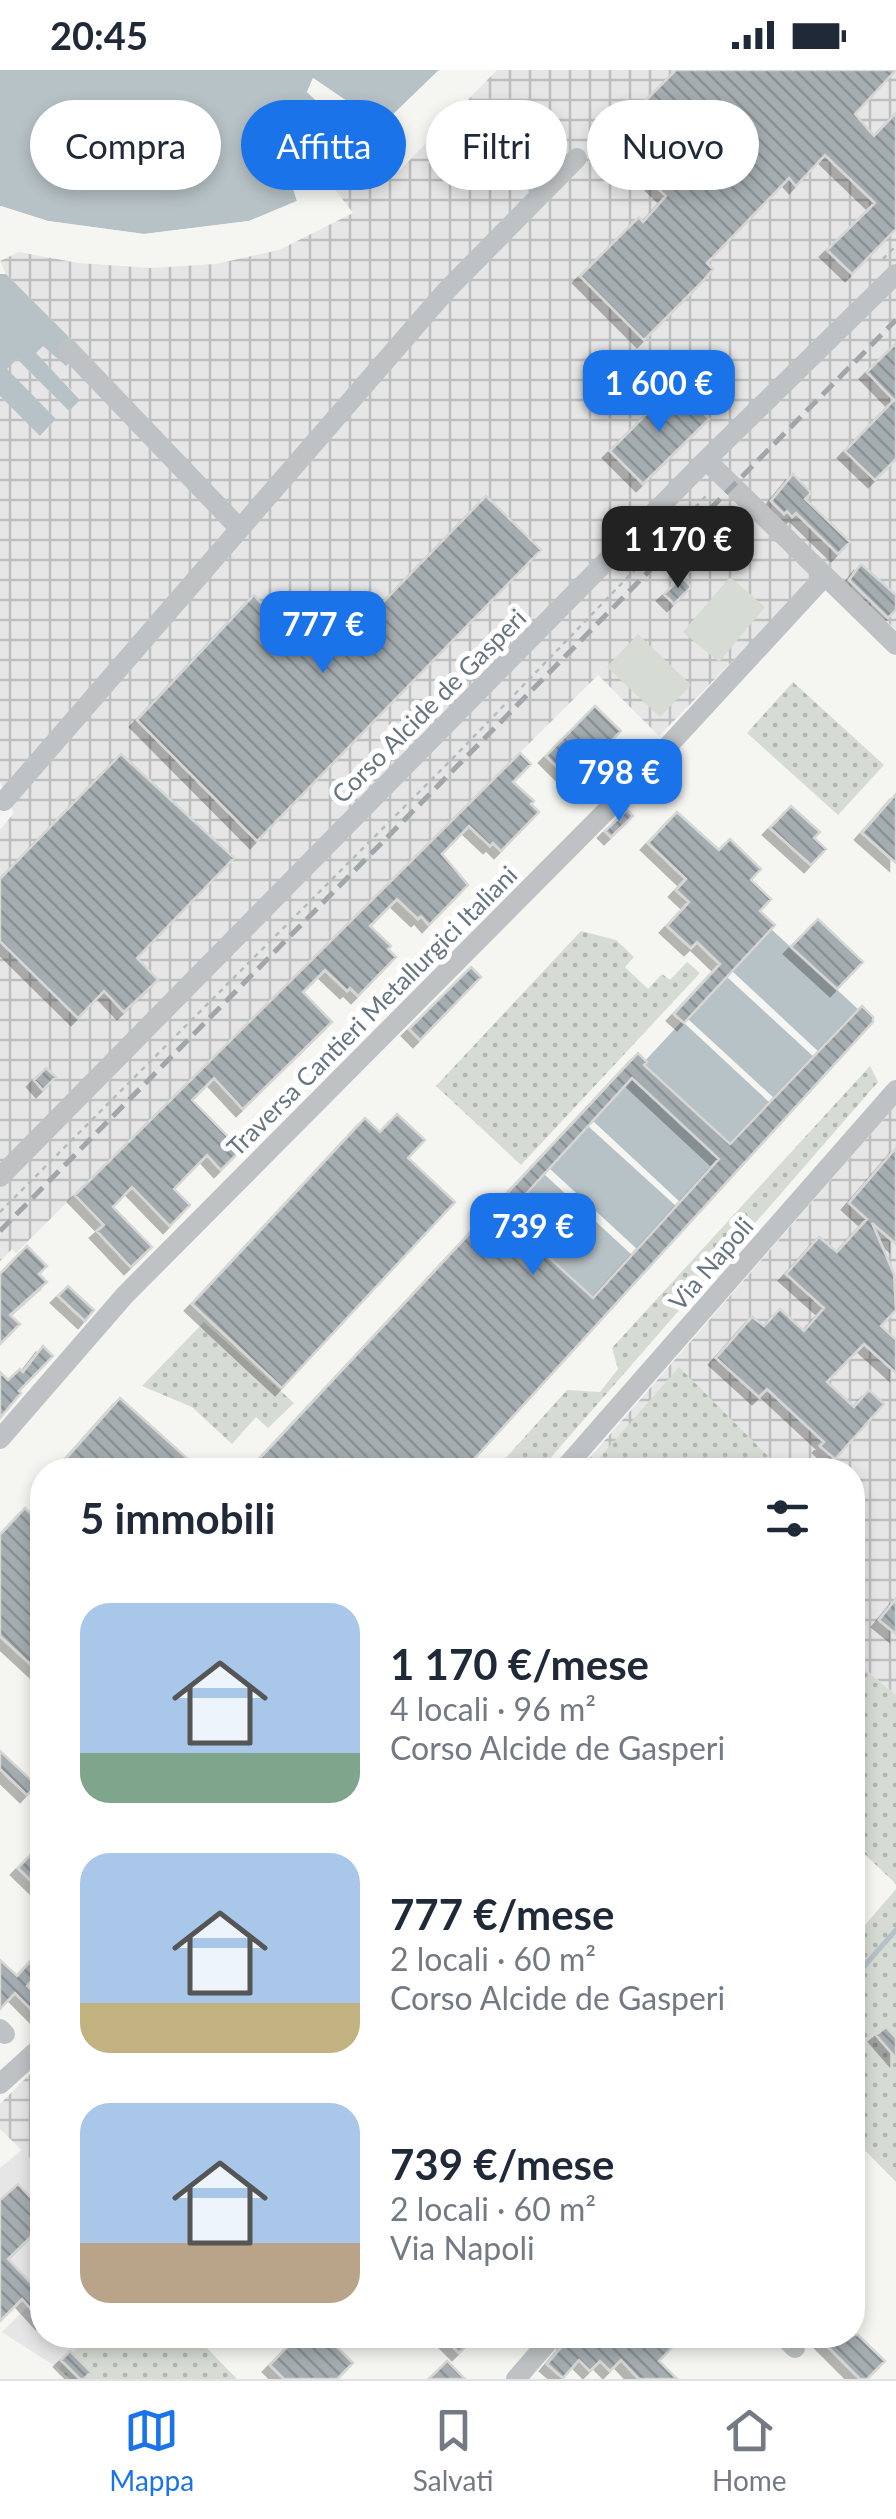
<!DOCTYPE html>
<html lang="it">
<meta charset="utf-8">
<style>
:root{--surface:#fff;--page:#f2f2f3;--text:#1f2937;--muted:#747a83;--line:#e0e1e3;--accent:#1a73e8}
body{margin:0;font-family:Lato,sans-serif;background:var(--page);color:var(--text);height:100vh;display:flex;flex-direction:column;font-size:38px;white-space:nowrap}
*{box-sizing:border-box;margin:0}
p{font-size:32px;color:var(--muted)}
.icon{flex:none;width:55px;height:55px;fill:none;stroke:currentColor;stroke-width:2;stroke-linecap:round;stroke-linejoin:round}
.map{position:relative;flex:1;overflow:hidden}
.details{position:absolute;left:30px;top:1388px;width:835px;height:890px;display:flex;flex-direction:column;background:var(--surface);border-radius:40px;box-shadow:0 5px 15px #0003}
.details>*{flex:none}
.top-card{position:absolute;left:30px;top:30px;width:838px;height:90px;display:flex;gap:20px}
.price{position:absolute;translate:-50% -85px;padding:0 22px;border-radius:20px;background:var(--accent);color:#fff;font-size:32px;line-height:65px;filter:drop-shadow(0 2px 5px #0008)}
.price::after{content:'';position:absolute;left:50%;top:60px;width:30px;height:22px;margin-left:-15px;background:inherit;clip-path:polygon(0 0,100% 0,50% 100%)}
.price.selected{background:#222;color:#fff}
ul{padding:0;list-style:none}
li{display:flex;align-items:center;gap:30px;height:250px;padding:0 50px}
li span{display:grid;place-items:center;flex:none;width:280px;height:200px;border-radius:30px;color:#555}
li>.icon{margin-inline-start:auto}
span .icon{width:120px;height:120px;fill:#fffc;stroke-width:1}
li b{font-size:42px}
h2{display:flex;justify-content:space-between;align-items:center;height:120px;padding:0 50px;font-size:42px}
.tag{padding:0 35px;border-radius:45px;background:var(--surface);box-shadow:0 5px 15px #0003;font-size:35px;line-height:90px}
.tag.selected{background:var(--accent);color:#fff}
.status{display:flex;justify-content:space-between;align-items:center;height:70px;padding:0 50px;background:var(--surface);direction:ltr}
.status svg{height:28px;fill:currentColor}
.tab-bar{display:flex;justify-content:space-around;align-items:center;height:140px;border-top:2px solid var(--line);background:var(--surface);font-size:28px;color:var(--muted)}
.tab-bar a{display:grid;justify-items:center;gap:5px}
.tab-bar .selected{color:var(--accent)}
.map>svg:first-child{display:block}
.built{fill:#e5e6e5}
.industrial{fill:url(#industrial-grid)}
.grass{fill:url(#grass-dots)}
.garden{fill:#d6dbd3}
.water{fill:#b7c2c6}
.pier{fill:#f5f5f1}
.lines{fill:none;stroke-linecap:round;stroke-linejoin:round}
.stream{stroke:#b7c2c6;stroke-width:5}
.building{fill:url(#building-back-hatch);stroke:#d6d6d4;stroke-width:2.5;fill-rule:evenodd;filter:url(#shadow)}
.path{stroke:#b8bbbd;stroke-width:2.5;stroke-dasharray:5 5;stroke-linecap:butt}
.minor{stroke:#bec2c5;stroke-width:20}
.rail{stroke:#a0a6aa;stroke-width:5;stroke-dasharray:15 8;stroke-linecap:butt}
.labels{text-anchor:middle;stroke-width:10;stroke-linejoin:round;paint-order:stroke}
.street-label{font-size:25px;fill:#667580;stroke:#fff}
</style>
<div class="status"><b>20:45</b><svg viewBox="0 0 49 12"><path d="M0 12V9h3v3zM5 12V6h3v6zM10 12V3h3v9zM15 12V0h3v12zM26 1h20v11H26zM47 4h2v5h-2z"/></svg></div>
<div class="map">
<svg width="896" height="2309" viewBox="0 0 896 2309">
<defs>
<pattern id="industrial-grid" width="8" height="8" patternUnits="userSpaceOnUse" patternTransform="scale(2.5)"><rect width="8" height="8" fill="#e5e6e5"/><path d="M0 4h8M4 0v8" fill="none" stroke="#bdbfbf"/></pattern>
<pattern id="grass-dots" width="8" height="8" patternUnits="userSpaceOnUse" patternTransform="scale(2.5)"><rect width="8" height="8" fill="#d6dbd3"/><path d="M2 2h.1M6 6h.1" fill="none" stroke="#b1b6b0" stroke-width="1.8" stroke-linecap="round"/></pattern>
<pattern id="building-back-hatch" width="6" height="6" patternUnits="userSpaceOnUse" patternTransform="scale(2.5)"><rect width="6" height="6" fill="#a5adb1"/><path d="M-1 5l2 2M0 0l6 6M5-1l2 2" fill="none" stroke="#8a9195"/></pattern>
<filter id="shadow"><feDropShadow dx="-7" dy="7" stdDeviation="0" flood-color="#0004"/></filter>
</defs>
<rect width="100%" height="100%" fill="#f5f5f1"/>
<path class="built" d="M22 2080 42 2100V2265H89L58 2298 2 2262 27 2237 0 2209V2098Z"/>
<path class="industrial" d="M497 0H896V560L826 496 659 666 598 605 16 1183 12 1179 0 1191V760L14 743 0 712V326L41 366 56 349 6 299 16 288 69 341 80 329 35 283 43 275 82 280 6 204 0 191 19 182 78 193 151 198 216 194 279 180 353 143 327 109 362 74 400 100Z
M896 1035V1625L853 1589V1489L861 1479 853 1470 852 1400H782L679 1298 589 1400H579Z
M42 1992V2100L0 2059V2034Z"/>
<path class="grass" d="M793 612 884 695 838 745 747 663Z
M581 861 616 870 634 887 625 897 648 919 662 904 670 910 687 892 700 903 521 1095 436 1016Z
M870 996 878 1012 540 1400H495L567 1320 600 1322 618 1299 612 1278Z
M204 1252 294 1333 268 1358 256 1347 232 1374 192 1337 142 1316Z
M679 1297 782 1400H589Z
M852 1589 896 1625V1814L853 1773Z
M896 1819V2112L853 2068V1869Z
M89 2265H194L237 2309H70L58 2298Z"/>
<path class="garden" d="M730 507 765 537 719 592 683 562Z
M638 564 691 615 660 647 607 597Z"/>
<path class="water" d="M0 0H439L382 55 313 8 307 22 362 74 327 109 275 62 297 131 249 151 144 164 48 151 0 136Z
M0 204H6L82 280 66 296 43 276 36 283 80 330 69 341 17 289 7 299 56 349 40 366 0 326Z
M771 859 859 940 820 983 732 901Z
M727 907 815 988 776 1030 688 949Z
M682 951 769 1032 730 1074 643 993Z
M631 1008 719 1089 680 1132 593 1051Z
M588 1056 676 1136 637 1179 549 1098Z
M544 1104 632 1185 593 1228 505 1147Z"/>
<path class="pier" d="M439 0H444L382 60 315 15 313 21 366 71V77L307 22 313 8 382 55Z
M274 60 330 113H324L285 77 302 133 250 156 144 169 47 156 0 141 1 136 48 151 144 164 249 151 297 131Z"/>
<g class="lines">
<path class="stream" d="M852 1910 896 1860"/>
</g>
<path class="building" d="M676 0H896L855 44 874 66 896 43V159L852 204 827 180 875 133 825 85 796 116 789 108 707 193 713 199 703 211 644 270 580 206 639 147 643 152 666 126 607 69Z
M896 273V389L875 410 845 381 894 330 867 302Z
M675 315 709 349 643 414 610 381Z
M793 404 811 423 805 429 850 472 838 484 796 443 792 447 787 441 784 444 771 431Z
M486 426 541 480 257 771 137 650 254 525 268 541 274 535 327 590Z
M739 442 752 454 728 477 716 465Z
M861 494 896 525V540L888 548 849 510Z
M682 507 691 517 674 534 664 524Z
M595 636 621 661 571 711 546 686Z
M520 683 531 694 513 712 534 731 531 734 539 742 501 781 493 773 490 776 469 756 442 784 468 815 429 855 421 846 418 849 397 829 370 856 391 876 388 879 396 887 358 926 350 918 347 921 325 900 303 922 332 952 243 1039 214 1008 192 1030 241 1080 221 1100 207 1085 174 1119 190 1135 170 1156 132 1117 113 1137 152 1177 131 1197 97 1161 104 1155 75 1125Z
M121 684 234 788 137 888 158 910 124 942 104 921 78 948 0 871V809Z
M896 724V793L862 763Z
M791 736 820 762 814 768 826 779 811 795 770 758Z
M627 740 633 746 611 767 605 761Z
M677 742 719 780 730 769 761 799 751 810 771 829 760 841 775 855 684 953 674 944 720 894 697 872 691 878 667 856 689 832 676 820 686 809 648 773Z
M818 849 863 892 837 919 791 877Z
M471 897 481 907 420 970 409 959Z
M862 936 873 947V952L464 1400H249L638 983 647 992 644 995 730 1074ZM632 1008 719 1089 593 1228 505 1147Z
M46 998 56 1007 43 1020 34 1010Z
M397 1044 425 1070 408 1088 455 1132 282 1318 192 1234 365 1048 380 1062Z
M896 1078V1174L872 1153 894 1204 896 1240 881 1256 896 1270V1303L864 1274 827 1312 854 1337 869 1320 884 1334 835 1389 820 1376 824 1372 767 1319 759 1327 716 1288 752 1247 764 1256 780 1239 804 1261 824 1238 786 1204 819 1167 837 1182 867 1149 849 1133Z
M27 1176 47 1196 39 1204 47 1212 10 1245 20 1254 0 1274V1204Z
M68 1216 94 1240 85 1251 58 1226Z
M43 1276 53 1286 19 1321 21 1323 0 1348V1302L8 1310 20 1299 23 1302Z
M120 1328 200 1400H56Z
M25 1438 42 1455V1605L0 1566V1465Z
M896 1529V1564L879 1550Z
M0 1681 36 1715 27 1725 0 1699Z
M42 1773V1821L18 1798Z
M42 1879V1898L27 1916 42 1932V1950L15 1923 0 1939V1890L17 1906Z
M886 1957 896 1968V1988L876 1965Z
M18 2114 42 2140V2156L8 2189 42 2225V2251L22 2229 0 2251V2130Z
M287 2265H325L353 2293 337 2309H284L270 2295 293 2271Z
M441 2265H477L459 2283Z
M567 2265H684L659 2291 677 2309H639L621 2290 610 2301 600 2291 590 2301 579 2290 563 2308 547 2294 564 2274Z
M816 2265H858L885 2291 867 2309H860Z
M70 2281 91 2302 84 2309H80L61 2290Z
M447 2291 465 2309H429Z"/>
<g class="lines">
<path class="path" d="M883 189 896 176
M0 1142 457 684 708 424"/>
<path class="minor" d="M68 279 240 459
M706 390 896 575
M4 731 445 222 577 88
M0 1107 706 390 896 204
M0 1369 125 1225 632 715 824 507
M563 1400 896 1020
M0 1959 5 1964
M0 2014 42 1976
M782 2265 795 2278
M516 2309 554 2265"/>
<path class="rail" d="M0 1161 896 250"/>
</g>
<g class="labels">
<g class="street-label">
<text transform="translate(429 636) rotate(-45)" y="9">Corso Alcide de Gasperi</text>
<text transform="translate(372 941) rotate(-45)" y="9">Traversa Cantieri Metallurgici Italiani</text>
<text transform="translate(711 1194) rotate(-49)" y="9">Via Napoli</text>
</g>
</g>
</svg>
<b class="price" style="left:659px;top:365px">1 600 €</b>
<b class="price selected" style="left:678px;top:521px">1 170 €</b>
<b class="price" style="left:323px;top:606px">777 €</b>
<b class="price" style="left:619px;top:754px">798 €</b>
<b class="price" style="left:533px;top:1208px">739 €</b>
<div class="top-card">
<a class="tag">Compra</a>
<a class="tag selected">Affitta</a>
<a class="tag">Filtri</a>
<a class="tag">Nuovo</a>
</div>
<section class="details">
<h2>5 immobili<svg class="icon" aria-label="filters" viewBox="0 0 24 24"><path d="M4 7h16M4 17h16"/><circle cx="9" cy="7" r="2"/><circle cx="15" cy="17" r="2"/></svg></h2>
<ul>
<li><span style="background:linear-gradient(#a9c7e8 75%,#7fa58c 0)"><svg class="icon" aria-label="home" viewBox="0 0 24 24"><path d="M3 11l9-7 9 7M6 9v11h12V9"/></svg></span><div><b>1 170 €/mese</b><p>4 locali · 96 m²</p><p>Corso Alcide de Gasperi</p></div></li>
<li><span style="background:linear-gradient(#a9c7e8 75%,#c2b280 0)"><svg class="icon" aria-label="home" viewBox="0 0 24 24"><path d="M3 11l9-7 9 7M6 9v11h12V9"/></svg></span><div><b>777 €/mese</b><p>2 locali · 60 m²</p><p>Corso Alcide de Gasperi</p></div></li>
<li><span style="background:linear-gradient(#a9c7e8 70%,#b9a48a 0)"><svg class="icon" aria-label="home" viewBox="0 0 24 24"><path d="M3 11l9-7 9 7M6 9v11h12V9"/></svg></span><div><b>739 €/mese</b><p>2 locali · 60 m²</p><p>Via Napoli</p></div></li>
</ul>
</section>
</div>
<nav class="tab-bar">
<a class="selected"><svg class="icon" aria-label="map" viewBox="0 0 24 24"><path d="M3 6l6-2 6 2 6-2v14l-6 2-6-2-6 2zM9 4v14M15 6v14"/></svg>Mappa</a>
<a><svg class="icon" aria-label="saved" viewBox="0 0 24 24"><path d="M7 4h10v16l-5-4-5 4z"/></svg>Salvati</a>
<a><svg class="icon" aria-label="home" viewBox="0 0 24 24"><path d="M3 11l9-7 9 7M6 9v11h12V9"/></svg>Home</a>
</nav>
